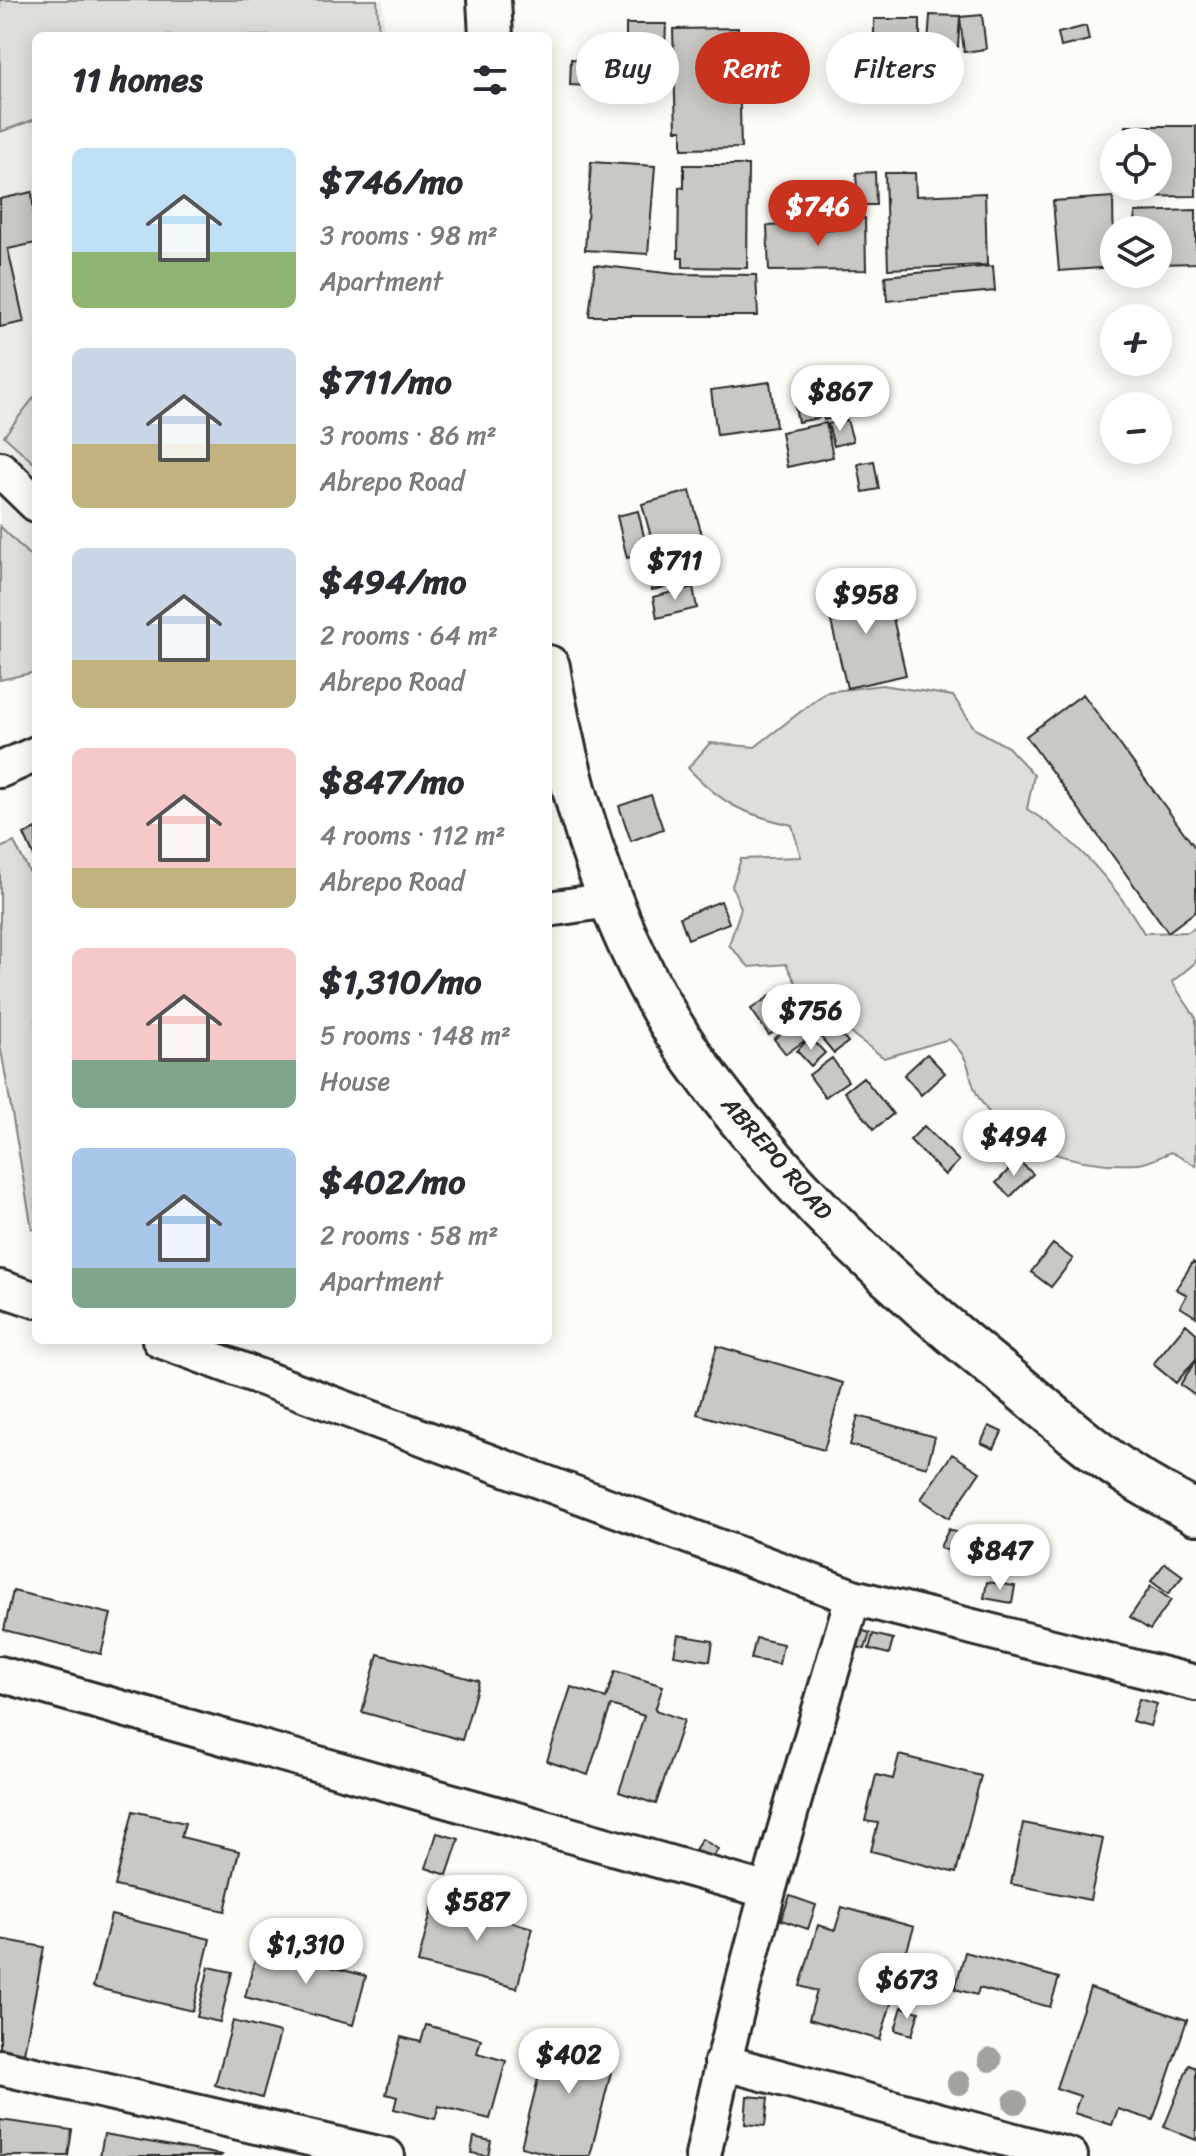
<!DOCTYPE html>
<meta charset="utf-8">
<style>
:root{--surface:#fff;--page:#f2f2f3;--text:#2b2b33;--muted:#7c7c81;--accent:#c8321e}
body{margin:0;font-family:Sriracha,sans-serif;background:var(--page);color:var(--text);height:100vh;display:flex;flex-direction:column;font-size:30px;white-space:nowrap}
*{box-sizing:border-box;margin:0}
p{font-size:26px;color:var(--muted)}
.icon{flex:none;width:44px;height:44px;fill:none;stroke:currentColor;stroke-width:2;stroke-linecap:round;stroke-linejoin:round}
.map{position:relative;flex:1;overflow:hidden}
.sheet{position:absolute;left:32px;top:32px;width:520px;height:1312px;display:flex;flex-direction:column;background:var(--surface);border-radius:12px;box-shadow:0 4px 20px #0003}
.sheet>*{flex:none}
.hud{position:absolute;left:576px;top:32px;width:500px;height:72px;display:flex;gap:16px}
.buttons{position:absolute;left:1100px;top:128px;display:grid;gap:16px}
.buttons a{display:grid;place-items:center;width:72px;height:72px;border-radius:50%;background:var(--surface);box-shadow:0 4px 20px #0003;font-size:40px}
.price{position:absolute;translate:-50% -68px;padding:0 18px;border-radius:28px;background:#fff;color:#222;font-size:26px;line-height:52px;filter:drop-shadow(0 2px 4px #0008)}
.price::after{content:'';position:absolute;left:50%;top:48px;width:24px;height:18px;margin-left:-12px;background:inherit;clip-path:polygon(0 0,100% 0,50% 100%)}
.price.active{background:var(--accent);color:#fff}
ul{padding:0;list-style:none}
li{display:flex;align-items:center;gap:24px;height:200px;padding:0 40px}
li span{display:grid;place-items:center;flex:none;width:224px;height:160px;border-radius:12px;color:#555}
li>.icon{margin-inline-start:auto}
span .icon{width:96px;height:96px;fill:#fffc;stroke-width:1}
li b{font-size:34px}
h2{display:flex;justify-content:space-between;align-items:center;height:96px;padding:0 40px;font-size:34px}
.pill{padding:0 28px;border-radius:36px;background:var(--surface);box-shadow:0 4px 20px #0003;font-size:28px;line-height:72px}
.pill.active{background:var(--accent);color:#fff}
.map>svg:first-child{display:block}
.built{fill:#edece8}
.green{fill:#dfdeda;stroke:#858482;stroke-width:2}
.building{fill:#c9c8c4;stroke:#2b2b2b;stroke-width:2}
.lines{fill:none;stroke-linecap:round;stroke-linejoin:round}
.minor-casing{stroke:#2b2b2b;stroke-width:40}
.major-casing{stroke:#2b2b2b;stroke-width:48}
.minor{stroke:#fdfcf7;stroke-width:34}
.major{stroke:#fdfcf7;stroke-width:42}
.tree{fill:#a2a29f}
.labels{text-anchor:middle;stroke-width:6;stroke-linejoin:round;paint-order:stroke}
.street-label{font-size:24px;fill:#2b2b2b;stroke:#fdfcf7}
</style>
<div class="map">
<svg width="1196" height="2156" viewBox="0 0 1196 2156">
<rect width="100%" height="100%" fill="#fdfcf7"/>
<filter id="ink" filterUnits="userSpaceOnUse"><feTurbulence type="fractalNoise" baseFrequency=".0125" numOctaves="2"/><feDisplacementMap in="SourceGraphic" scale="16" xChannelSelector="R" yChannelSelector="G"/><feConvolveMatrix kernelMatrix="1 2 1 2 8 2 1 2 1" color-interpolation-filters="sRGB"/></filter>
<g filter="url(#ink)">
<path class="built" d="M0 0H383L384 36H36V672L0 680Z"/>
<path class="green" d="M0 0H377L379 36H36V119L0 132Z
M36 395V465L4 436Z
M0 526 36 562V672L0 680Z
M882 685 953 696 975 729 1008 747 1034 775 1027 809C1075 838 1116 885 1144 933L1188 932 1196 927V962L1172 982 1196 1018V1166L1171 1152C1161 1156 1148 1164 1137 1164 1080 1167 1009 1150 979 1098 964 1072 977 1066 949 1039L884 1058 804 998 786 964 749 967 729 945 741 908 732 886 741 859 801 857 792 825C743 814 723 805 688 768L710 743 755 747 826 692Z
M14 842 31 875 36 872V1230L32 1229 0 1044V848Z"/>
<path class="building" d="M930 15 960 16 958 47 928 46Z
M982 15 986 49 964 52 960 17Z
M874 19H920V51H874Z
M626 24H666L665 47 626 46Z
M1086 26 1089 40 1061 47 1058 33Z
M738 28 741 148 682 149V130H676L673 29Z
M571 59 589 60V86L570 85Z
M1126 126H1196V196L1126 197V186H1158V142H1126Z
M591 162 655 166 648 254 585 250Z
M684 165H748L747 268 683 267V258H678L679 187 684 188Z
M875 172 876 205H858L856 173Z
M885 173H915L916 196 985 193 987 265 888 269Z
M32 192 36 243 8 249 24 322 0 327V199Z
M1113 197 1114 267 1059 271 1053 201Z
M1196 210V263L1158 264V230H1136L1135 212Z
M865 218 866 270 769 271 767 226 787 225V230L838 229V219Z
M595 265 675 274 756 275 758 316H589Z
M993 266 995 291 887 301 885 276Z
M770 382 776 427 717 435 711 390Z
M843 395 847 415 824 420 819 400Z
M817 403 819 418 798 422 795 407Z
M847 420 853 441 834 446 828 424Z
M826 423 833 457 787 467 781 432Z
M874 461 879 489 863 492 858 464Z
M690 491 704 543 656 555 642 504Z
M638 511 648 553 627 558 617 516Z
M681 553 688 582 652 590 644 562Z
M885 583 906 675 847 688 825 597Z
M693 587 697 608 657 618 653 597Z
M1083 694 1196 849V911L1168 932 1026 736Z
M651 795 663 829 631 841 619 806Z
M36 829V861L24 834Z
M721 901 729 923 688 939 680 917Z
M788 984 806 1010 769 1035 751 1009Z
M803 1018 814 1034 786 1054 774 1039Z
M832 1023 848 1042 834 1053 818 1034Z
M810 1037 825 1053 811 1066 797 1051Z
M927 1054 945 1073 921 1095 904 1075Z
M832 1058 848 1081 825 1097 809 1075Z
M863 1077 893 1114 874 1129 844 1092Z
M924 1126 959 1161 945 1175 910 1140Z
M1018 1160 1033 1174 1010 1197 996 1183Z
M1053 1244 1073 1259 1051 1287 1031 1272Z
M1193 1262 1196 1264V1317L1180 1307 1187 1295 1176 1289Z
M1186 1324 1196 1333V1359L1176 1383 1153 1364Z
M717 1346 843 1383 824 1450 697 1414Z
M1196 1360V1396L1180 1385Z
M858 1416 935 1437 927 1467 850 1445Z
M989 1426 1002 1432 994 1449 981 1443Z
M952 1454 980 1472 949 1518 921 1499Z
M949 1529 962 1535 954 1554 940 1547Z
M1165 1563 1183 1576 1168 1594 1151 1581Z
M987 1582 1015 1586 1012 1603 984 1598Z
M1151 1586 1171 1600 1150 1630 1130 1617Z
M13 1591 111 1614 101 1654 4 1630Z
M857 1629 870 1633 865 1649 853 1646Z
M873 1634 893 1639 889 1654 869 1649Z
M678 1635 713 1641 710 1661 674 1655Z
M756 1638 783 1644 779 1664 751 1659Z
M378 1654 479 1681 462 1740 362 1712Z
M615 1671 663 1686 655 1710 684 1720 656 1804 619 1792 644 1716 611 1705 588 1775 547 1761 571 1687 606 1698Z
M1139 1699 1157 1704 1150 1726 1132 1721Z
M899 1755 981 1776 956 1873 871 1851 878 1823 865 1821 876 1775 893 1779Z
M133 1811 185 1823 181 1837 239 1851 225 1911 115 1886Z
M1023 1823 1103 1839 1090 1900 1011 1884Z
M437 1833 459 1839 447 1875 426 1868Z
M702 1839 718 1849 708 1866 691 1856Z
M790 1896 816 1905 808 1929 781 1920Z
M473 1899 515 1910 511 1922 533 1928 517 1988 418 1963 433 1904 469 1913Z
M842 1907 914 1927 880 2040 809 2019 817 1991 800 1986 818 1925 835 1930Z
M111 1915 210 1939 193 2011 93 1987Z
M0 1939 44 1947 24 2053 0 2048Z
M258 1948 366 1976 353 2025 245 1997Z
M965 1952 1059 1978 1050 2007 979 1988 977 1995 955 1989Z
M209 1967 232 1972 220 2022 197 2017Z
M1090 1988 1187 2020 1153 2120 1118 2109 1112 2125 1074 2113 1080 2096 1056 2088Z
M902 2007 919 2012 912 2035 895 2030Z
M233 2021 280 2033 262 2098 215 2085Z
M426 2025 481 2039 477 2053 506 2061 490 2119 439 2106 435 2119 394 2109 397 2097 386 2094 401 2037 421 2042Z
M550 2031 617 2048 590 2156H558L521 2147Z
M1189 2065 1196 2068V2140L1164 2127Z
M747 2096 768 2098 765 2126 745 2124Z
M0 2120 72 2130 68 2156H0Z
M104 2134 222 2155 221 2156H100Z
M474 2137 491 2141 488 2156 471 2153Z"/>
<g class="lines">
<g class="minor-casing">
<path id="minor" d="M0 469 36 504
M0 770 36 754
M548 909 610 900
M0 1288 36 1300
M160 1340 853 1597 1196 1683
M0 1674 768 1891
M722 2062 1070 2156
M0 2067 387 2156
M703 2156C742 1967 799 1783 853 1597"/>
</g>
<g class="major-casing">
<path id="major" d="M489 0 491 36
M548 667C569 799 617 950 695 1061 779 1178 883 1278 995 1368 1040 1403 1084 1446 1133 1477 1153 1490 1175 1501 1196 1513"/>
</g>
<use href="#minor" class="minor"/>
<use href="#major" class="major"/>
</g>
<g class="tree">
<circle cx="990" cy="2060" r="12"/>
<circle cx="959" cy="2083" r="12"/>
<circle cx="1015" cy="2102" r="12"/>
</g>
</g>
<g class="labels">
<g class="street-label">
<text transform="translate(777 1158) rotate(49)" y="8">ABREPO ROAD</text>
</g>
</g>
</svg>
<div class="buttons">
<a><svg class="icon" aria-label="locate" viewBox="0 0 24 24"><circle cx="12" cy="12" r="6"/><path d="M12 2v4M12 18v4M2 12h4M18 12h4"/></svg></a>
<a><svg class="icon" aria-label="layers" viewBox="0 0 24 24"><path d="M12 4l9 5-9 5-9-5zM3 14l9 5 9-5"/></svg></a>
<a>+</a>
<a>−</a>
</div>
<b class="price active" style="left:818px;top:248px">$746</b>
<b class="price" style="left:840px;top:433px">$867</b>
<b class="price" style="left:675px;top:602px">$711</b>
<b class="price" style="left:866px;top:636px">$958</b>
<b class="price" style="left:811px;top:1052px">$756</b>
<b class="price" style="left:1014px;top:1178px">$494</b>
<b class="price" style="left:1000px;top:1592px">$847</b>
<b class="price" style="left:477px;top:1943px">$587</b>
<b class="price" style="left:306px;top:1986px">$1,310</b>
<b class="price" style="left:907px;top:2021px">$673</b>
<b class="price" style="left:569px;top:2096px">$402</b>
<div class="hud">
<a class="pill">Buy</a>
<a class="pill active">Rent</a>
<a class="pill">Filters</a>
</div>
<section class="sheet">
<h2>11 homes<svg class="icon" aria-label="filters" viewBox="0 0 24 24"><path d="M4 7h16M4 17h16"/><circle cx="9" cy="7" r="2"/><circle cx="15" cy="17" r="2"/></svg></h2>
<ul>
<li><span style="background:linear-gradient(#bfe0f5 65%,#8fb573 0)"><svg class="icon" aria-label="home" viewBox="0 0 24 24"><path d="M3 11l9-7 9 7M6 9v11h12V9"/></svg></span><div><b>$746/mo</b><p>3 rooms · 98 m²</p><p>Apartment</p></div></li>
<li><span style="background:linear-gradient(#c9d6e8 60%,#c2b280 0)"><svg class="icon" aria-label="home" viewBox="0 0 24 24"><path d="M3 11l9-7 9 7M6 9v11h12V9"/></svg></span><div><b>$711/mo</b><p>3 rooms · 86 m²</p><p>Abrepo Road</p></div></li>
<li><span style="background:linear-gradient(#c9d6e8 70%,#c2b280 0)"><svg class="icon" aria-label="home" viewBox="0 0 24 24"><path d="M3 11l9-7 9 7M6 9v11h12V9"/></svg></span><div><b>$494/mo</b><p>2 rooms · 64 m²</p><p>Abrepo Road</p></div></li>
<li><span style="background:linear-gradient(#f6c9c9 75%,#c2b280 0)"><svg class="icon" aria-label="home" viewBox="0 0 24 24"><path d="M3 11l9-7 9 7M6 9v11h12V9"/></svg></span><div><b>$847/mo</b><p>4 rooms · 112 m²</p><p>Abrepo Road</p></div></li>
<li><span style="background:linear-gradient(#f6c9c9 70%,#7fa58c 0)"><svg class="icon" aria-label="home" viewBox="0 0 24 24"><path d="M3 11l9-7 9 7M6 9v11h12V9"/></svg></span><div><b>$1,310/mo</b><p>5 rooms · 148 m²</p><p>House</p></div></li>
<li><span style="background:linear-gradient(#a9c7e8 75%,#7fa58c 0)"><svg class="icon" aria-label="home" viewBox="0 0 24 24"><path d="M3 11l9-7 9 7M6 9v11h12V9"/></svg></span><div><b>$402/mo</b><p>2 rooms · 58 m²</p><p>Apartment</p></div></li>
</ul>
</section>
</div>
